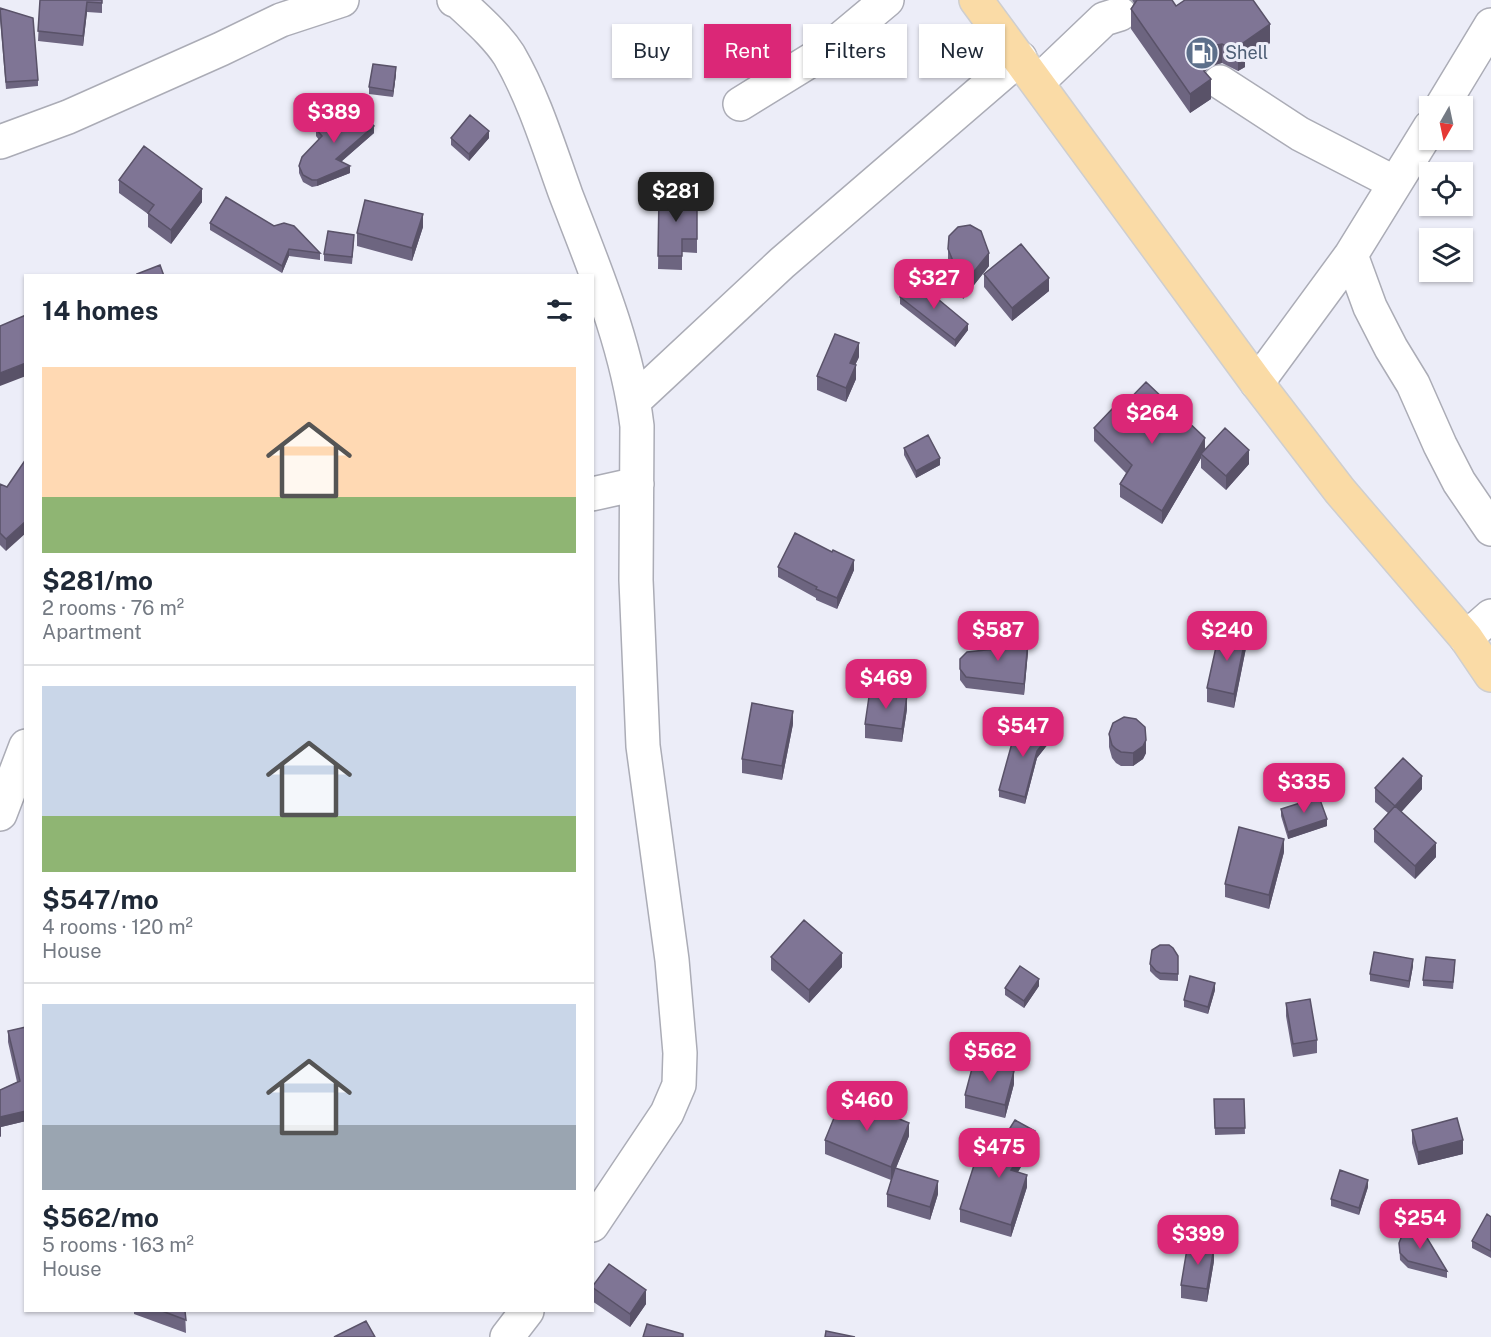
<!DOCTYPE html>
<meta charset="utf-8">
<style>
:root{--surface:#fff;--page:#f6f6f7;--text:#1f2937;--muted:#747a83;--line:#e0e1e3;--accent:#db2777}
body{margin:0;font-family:"Public Sans",sans-serif;background:var(--page);color:var(--text);height:100vh;display:flex;flex-direction:column;font-size:22px;white-space:nowrap}
*{box-sizing:border-box;margin:0}
p{font-size:20px;color:var(--muted)}
.icon{flex:none;width:33px;height:33px;fill:none;stroke:currentColor;stroke-width:2;stroke-linecap:round;stroke-linejoin:round}
.map{position:relative;flex:1;overflow:hidden}
.sheet{position:absolute;left:24px;top:274px;width:570px;height:1038px;display:flex;flex-direction:column;background:var(--surface);border-radius:0px;box-shadow:0 2px 4px #0004}
.sheet>*{flex:none}
.hud{position:absolute;left:612px;top:24px;width:570px;height:54px;display:flex;gap:12px}
.needle{width:39px;rotate:189deg}
.controls{position:absolute;left:1419px;top:96px;display:grid;gap:12px}
.controls a{display:grid;place-items:center;width:54px;height:54px;border-radius:0px;background:var(--surface);box-shadow:0 2px 4px #0004;font-size:30px}
.price{position:absolute;translate:-50% -51px;padding:0 14px;border-radius:12px;background:var(--accent);color:#fff;font-size:20px;line-height:39px;filter:drop-shadow(0 2px 3px #0008)}
.price::after{content:'';position:absolute;left:50%;top:36px;width:18px;height:14px;margin-left:-9px;background:inherit;clip-path:polygon(0 0,100% 0,50% 100%)}
.price.current{background:#222;color:#fff}
ul{padding:0;list-style:none}
li{display:grid;align-content:center;gap:12px;height:318px;padding:0 18px}
li+li{border-top:2px solid var(--line)}
li span{display:grid;place-items:center;height:186px;border-radius:0px;color:#555}
li>.icon{margin-inline-start:auto}
span .icon{width:108px;height:108px;fill:#fffc;stroke-width:1}
li b{font-size:26px}
h2{display:flex;justify-content:space-between;align-items:center;height:72px;padding:0 18px;font-size:26px}
.tag{padding:0 21px;border-radius:0px;background:var(--surface);box-shadow:0 2px 4px #0004;font-size:21px;line-height:54px}
.tag.current{background:var(--accent);color:#fff}
.map>svg:first-child{display:block}
.lines{fill:none;stroke-linecap:round;stroke-linejoin:round}
.minor-casing{stroke:#abacb6;stroke-width:36}
.major-casing{stroke:#cececf;stroke-width:36}
.minor{stroke:#fff;stroke-width:33}
.major{stroke:#fadba6;stroke-width:33}
.wall{fill:#6d6580}
.shaded-wall{fill:#595268}
.building{fill:#7f7595;stroke:#595268;stroke-width:1.5}
.labels{text-anchor:middle;stroke-width:6;stroke-linejoin:round;paint-order:stroke}
.service-label{font-size:18px;fill:#4e5e75;stroke:#ecedf8;text-anchor:start}
</style>
<div class="map">
<svg width="1491" height="1337" viewBox="0 0 1491 1337">
<rect width="100%" height="100%" fill="#ecedf8"/>
<g class="lines">
<g class="minor-casing">
<path id="minor" d="M454 0 459 2C476 18 496 35 509 55 534 98 549 148 566 195 595 270 627 345 637 426L636 580 643 746 672 960 680 1053 679 1085 667 1113 592 1225
M1038 82 1104 19 1120 14
M1220 82 1300 134 1395 183
M740 104 826 51 887 0
M1442 106 1491 25
M0 142 68 117 221 49 281 20 342 0
M1351 255 1370 307 1391 348 1413 384 1440 445 1459 482 1491 529
M1257 383 1351 255 1430 127
M634 401 782 263 1020 58
M592 494 637 484
M1466 638 1491 616
M0 814 26 746
M507 1337 527 1311"/>
</g>
<g class="major-casing">
<path id="major" d="M976 0 1257 383 1340 491 1466 638 1491 675"/>
</g>
<use href="#minor" class="minor"/>
<use href="#major" class="major"/>
</g>
<path class="wall" d="M40 0H102V13L87 12 83 46 38 41Z
M1132 0H1172L1176 6 1270 43 1245 61V67L1238 71 1222 63 1211 66 1204 72 1211 99 1190 113 1131 29V9L1134 3Z
M0 8 38 80V86L6 89 0 20Z
M396 74 393 97 369 94V87Z
M340 118 374 133 341 162 350 173 317 186 312 187 303 182 299 173V166L319 140 316 136V129Z
M451 138H489L469 161 451 145Z
M119 180 202 202 171 244 148 227V214L119 193Z
M659 196H697V253L682 252V270L658 269Z
M210 223 320 253V260L289 256 282 273 210 230Z
M423 227 412 261 357 246V233Z
M354 241 352 264 324 261V254Z
M948 249 989 266 963 299 948 262Z
M984 274 1049 291 1012 321 984 287Z
M900 297 968 330 955 347 900 304Z
M859 357 855 365 856 379 846 402 817 390V376Z
M1116 413 1205 450 1249 464 1226 490 1201 468V458L1162 524 1120 497V484L1126 473 1094 441V428Z
M904 448 940 465 916 478 904 455Z
M0 484 7 487 6 551 0 545Z
M778 567 854 570 837 609 816 600V598L778 577Z
M1246 648 1234 708 1207 702V688Z
M1028 652 1024 695 966 688 960 680V659Z
M907 709 902 742 865 738V724Z
M793 724 782 780 742 773V759Z
M1109 734 1146 753 1143 759 1133 766H1121L1116 763 1112 758 1109 747Z
M1052 739 1037 758 1025 804 999 797V790Z
M1375 788 1422 789 1401 812 1436 857 1415 879 1374 842V829L1388 813 1375 802Z
M1281 809 1327 826 1288 839 1281 816Z
M1284 852 1269 909 1225 897V884Z
M1178 956V981L1160 980 1156 977 1150 971V964Z
M771 957 842 967 809 1003 771 970Z
M1413 966 1409 988 1370 981V974Z
M1455 966 1453 989 1423 986V980Z
M1039 986 1024 1008 1005 995V988Z
M1215 990 1208 1014 1184 1007V1000Z
M1286 1003 1317 1040V1053L1293 1057 1286 1016Z
M26 1027V1121L1 1127V1136L0 1137V1090L17 1082 8 1042V1031Z
M1014 1084 1005 1118 965 1108V1095Z
M1214 1099H1244L1245 1134 1215 1135Z
M1412 1130 1463 1154 1418 1165 1412 1143Z
M909 1136 896 1168 938 1194 930 1220 887 1207V1194L891 1180 825 1154V1140Z
M1035 1144 1018 1172 1027 1187 1011 1237 960 1222V1209L988 1163Z
M1368 1187 1359 1215 1331 1206V1199Z
M1491 1217V1258L1472 1248V1241Z
M1399 1243 1447 1271V1278L1408 1268 1400 1260Z
M1214 1261 1207 1302 1181 1298V1285Z
M592 1286 646 1304 630 1327 592 1301Z
M134 1311H185L186 1333 134 1314Z"/>
<path class="shaded-wall" d="M87 2V12L83 46V36Z
M1270 24V43L1245 61V67L1238 71V51L1243 43Z
M1222 44V63L1211 66 1204 72 1201 62 1204 53 1211 46Z
M396 67V74L393 97V91Z
M1211 79V99L1190 113V94Z
M374 126V133L336 166V159Z
M489 131V138L469 161V154Z
M350 166V173L317 186V180Z
M202 189V202L171 244V230Z
M423 214V227L412 261V248Z
M289 249V256L282 273V266Z
M989 253V266L963 299V285Z
M1049 278V291L1012 321V308Z
M968 324V330L955 347V340Z
M859 343V357L850 376V363Z
M26 363V376L0 386V373Z
M856 365V379L846 402V388Z
M1205 438V452L1201 454V458L1162 524V511Z
M1249 450V464L1226 490V476Z
M940 458V465L916 478V471Z
M26 521V533L6 551V539Z
M854 560V570L837 609V598Z
M1246 635V648L1234 708V694Z
M1028 641V652L1024 695V684Z
M907 695V709L902 742V729Z
M793 711V724L782 780V766Z
M1052 732V739L1037 758 1025 804V797L1037 751Z
M1146 740V753L1143 759 1133 766V753Z
M1422 776V789L1395 819V806Z
M1327 819V826L1288 839V832Z
M1284 839V852L1269 909V895Z
M1436 843V857L1415 879V866Z
M842 953V967L809 1003V990Z
M1413 959V966L1409 988V981Z
M1039 979V986L1024 1008V1001Z
M1215 983V990L1208 1014V1007Z
M1014 1071V1084L1005 1118V1105Z
M26 1111V1121L1 1127V1136L0 1137V1117Z
M909 1123V1136L891 1180V1167Z
M1035 1131V1144L1011 1183V1170Z
M1463 1140V1154L1418 1165V1152Z
M1027 1175V1187L1011 1237V1225Z
M1368 1180V1187L1359 1215V1208Z
M938 1181V1194L930 1220V1207Z
M1214 1247V1261L1207 1302V1289Z
M646 1290V1304L630 1327V1314Z"/>
<path class="building" d="M40 0H102V3L87 2 83 36 38 31Z
M1137 0H1172L1176 6 1185 0H1253L1270 24 1243 43 1245 47 1238 51 1222 44 1211 46 1204 53 1201 62 1204 71 1211 79 1190 94 1131 9Z
M0 8 33 18 38 80 6 82Z
M373 64 396 67 393 91 369 87Z
M355 105 374 126 336 159 350 166 317 180H312L303 175 299 166 302 157 322 136 316 129 335 113 340 118Z
M470 115 489 131 469 154 451 138Z
M144 146 202 189 171 230 148 213 154 205 119 180Z
M659 196H697V239H682V256H658Z
M226 197 274 226 284 223 294 226 320 253 289 249 282 266 210 223Z
M365 200 423 214 412 248 357 233Z
M970 225 981 231 989 253 963 285 948 249 949 236 958 227Z
M328 231 354 235 352 257 324 254Z
M1021 244 1049 278 1012 308 984 274Z
M160 265 164 276H138L137 274Z
M915 280 968 324 955 340 900 297Z
M26 315V363L0 373V326Z
M835 334 859 343 850 363 856 365 846 388 817 376Z
M1146 382 1205 438 1162 511 1120 484 1132 465 1094 428 1112 409 1116 413Z
M1225 428 1249 450 1226 476 1201 454Z
M928 435 940 458 916 471 904 448Z
M26 459V521L6 539 0 533V484L7 487Z
M795 533 832 552 833 550 854 560 837 598 816 589 817 587 778 567Z
M1220 629 1246 635 1234 694 1207 688Z
M996 639 1028 641 1024 684 966 677 960 669V659L967 652 995 649Z
M870 690 907 695 902 729 865 724Z
M752 703 793 711 782 766 742 759Z
M1032 717 1052 732 1037 751 1025 797 999 790 1012 743Z
M1124 717 1136 719 1145 727 1146 740 1143 746 1133 753 1121 752 1116 749 1112 745 1109 734 1113 723Z
M1403 758 1422 776 1395 806 1375 788Z
M1319 797 1327 819 1288 832 1281 809Z
M1395 806 1436 843 1415 866 1374 829Z
M1239 827 1284 839 1269 895 1225 884Z
M804 920 842 953 809 990 771 957Z
M1160 945H1169L1173 948 1178 956V974L1160 973 1156 971 1150 964 1152 950Z
M1374 952 1413 959 1409 981 1370 974Z
M1426 957 1455 960 1453 982 1423 980Z
M1020 966 1039 979 1024 1001 1005 988Z
M1190 976 1215 983 1208 1007 1184 1000Z
M1310 999 1317 1040 1293 1044 1286 1003Z
M26 1027V1111L0 1117V1090L20 1081 8 1031Z
M974 1061 1014 1071 1005 1105 965 1095Z
M843 1096 909 1123 891 1167 825 1140Z
M1214 1099H1244L1245 1128H1215Z
M1457 1118 1463 1140 1418 1152 1412 1130Z
M1015 1120 1035 1131 1011 1170 1027 1175 1011 1225 960 1209 976 1159 988 1163Z
M895 1168 938 1181 930 1207 887 1194Z
M1340 1170 1368 1180 1359 1208 1331 1199Z
M1487 1214 1491 1217V1251L1472 1241Z
M1413 1230 1424 1233 1447 1271 1408 1261 1400 1253 1399 1243 1401 1238 1409 1232Z
M1188 1243 1214 1247 1207 1289 1181 1285Z
M609 1264 646 1290 630 1314 592 1287Z
M162 1311H185L186 1320Z
M366 1321 375 1337H334Z
M647 1324 683 1334V1337H643Z
M826 1331 855 1337H825Z"/>
<defs>
<g id="fuel-disc" transform="scale(1.725)"><circle r="9.5" fill="#5c6f8a" stroke="#ecedf8"/><path d="M-5.5-6h7V0h2V4h1.3V-2.5L3-4.5l.8-.8L6-3V5H2.5V1h-1V6h-7ZM-4.2-4.7v3.2H.2V-4.7Z" fill="#fff"/></g>
</defs>
<g fill-rule="evenodd">
<use href="#fuel-disc" x="1202" y="53"/>
</g>
<g class="labels">
<g class="service-label">
<text x="1225" y="59">Shell</text>
</g>
</g>
</svg>
<div class="controls">
<a><svg class="needle" viewBox="-14 -14 28 28"><path d="M0-13l5 13h-10z" fill="#e53935"/><path d="M0 13l5-13h-10z" fill="#747a83"/></svg></a>
<a><svg class="icon" aria-label="locate" viewBox="0 0 24 24"><circle cx="12" cy="12" r="6"/><path d="M12 2v4M12 18v4M2 12h4M18 12h4"/></svg></a>
<a><svg class="icon" aria-label="layers" viewBox="0 0 24 24"><path d="M12 4l9 5-9 5-9-5zM3 14l9 5 9-5"/></svg></a>
</div>
<b class="price" style="left:334px;top:144px">$389</b>
<b class="price current" style="left:676px;top:223px">$281</b>
<b class="price" style="left:934px;top:310px">$327</b>
<b class="price" style="left:1152px;top:445px">$264</b>
<b class="price" style="left:998px;top:662px">$587</b>
<b class="price" style="left:1227px;top:662px">$240</b>
<b class="price" style="left:886px;top:710px">$469</b>
<b class="price" style="left:1023px;top:758px">$547</b>
<b class="price" style="left:1304px;top:814px">$335</b>
<b class="price" style="left:990px;top:1083px">$562</b>
<b class="price" style="left:867px;top:1132px">$460</b>
<b class="price" style="left:999px;top:1179px">$475</b>
<b class="price" style="left:1420px;top:1250px">$254</b>
<b class="price" style="left:1198px;top:1266px">$399</b>
<div class="hud">
<a class="tag">Buy</a>
<a class="tag current">Rent</a>
<a class="tag">Filters</a>
<a class="tag">New</a>
</div>
<section class="sheet">
<h2>14 homes<svg class="icon" aria-label="filters" viewBox="0 0 24 24"><path d="M4 7h16M4 17h16"/><circle cx="9" cy="7" r="2"/><circle cx="15" cy="17" r="2"/></svg></h2>
<ul>
<li><span style="background:linear-gradient(#ffd9b3 70%,#8fb573 0)"><svg class="icon" aria-label="home" viewBox="0 0 24 24"><path d="M3 11l9-7 9 7M6 9v11h12V9"/></svg></span><div><b>$281/mo</b><p>2 rooms · 76 m²</p><p>Apartment</p></div></li>
<li><span style="background:linear-gradient(#c9d6e8 70%,#8fb573 0)"><svg class="icon" aria-label="home" viewBox="0 0 24 24"><path d="M3 11l9-7 9 7M6 9v11h12V9"/></svg></span><div><b>$547/mo</b><p>4 rooms · 120 m²</p><p>House</p></div></li>
<li><span style="background:linear-gradient(#c9d6e8 65%,#9aa5b1 0)"><svg class="icon" aria-label="home" viewBox="0 0 24 24"><path d="M3 11l9-7 9 7M6 9v11h12V9"/></svg></span><div><b>$562/mo</b><p>5 rooms · 163 m²</p><p>House</p></div></li>
</ul>
</section>
</div>
